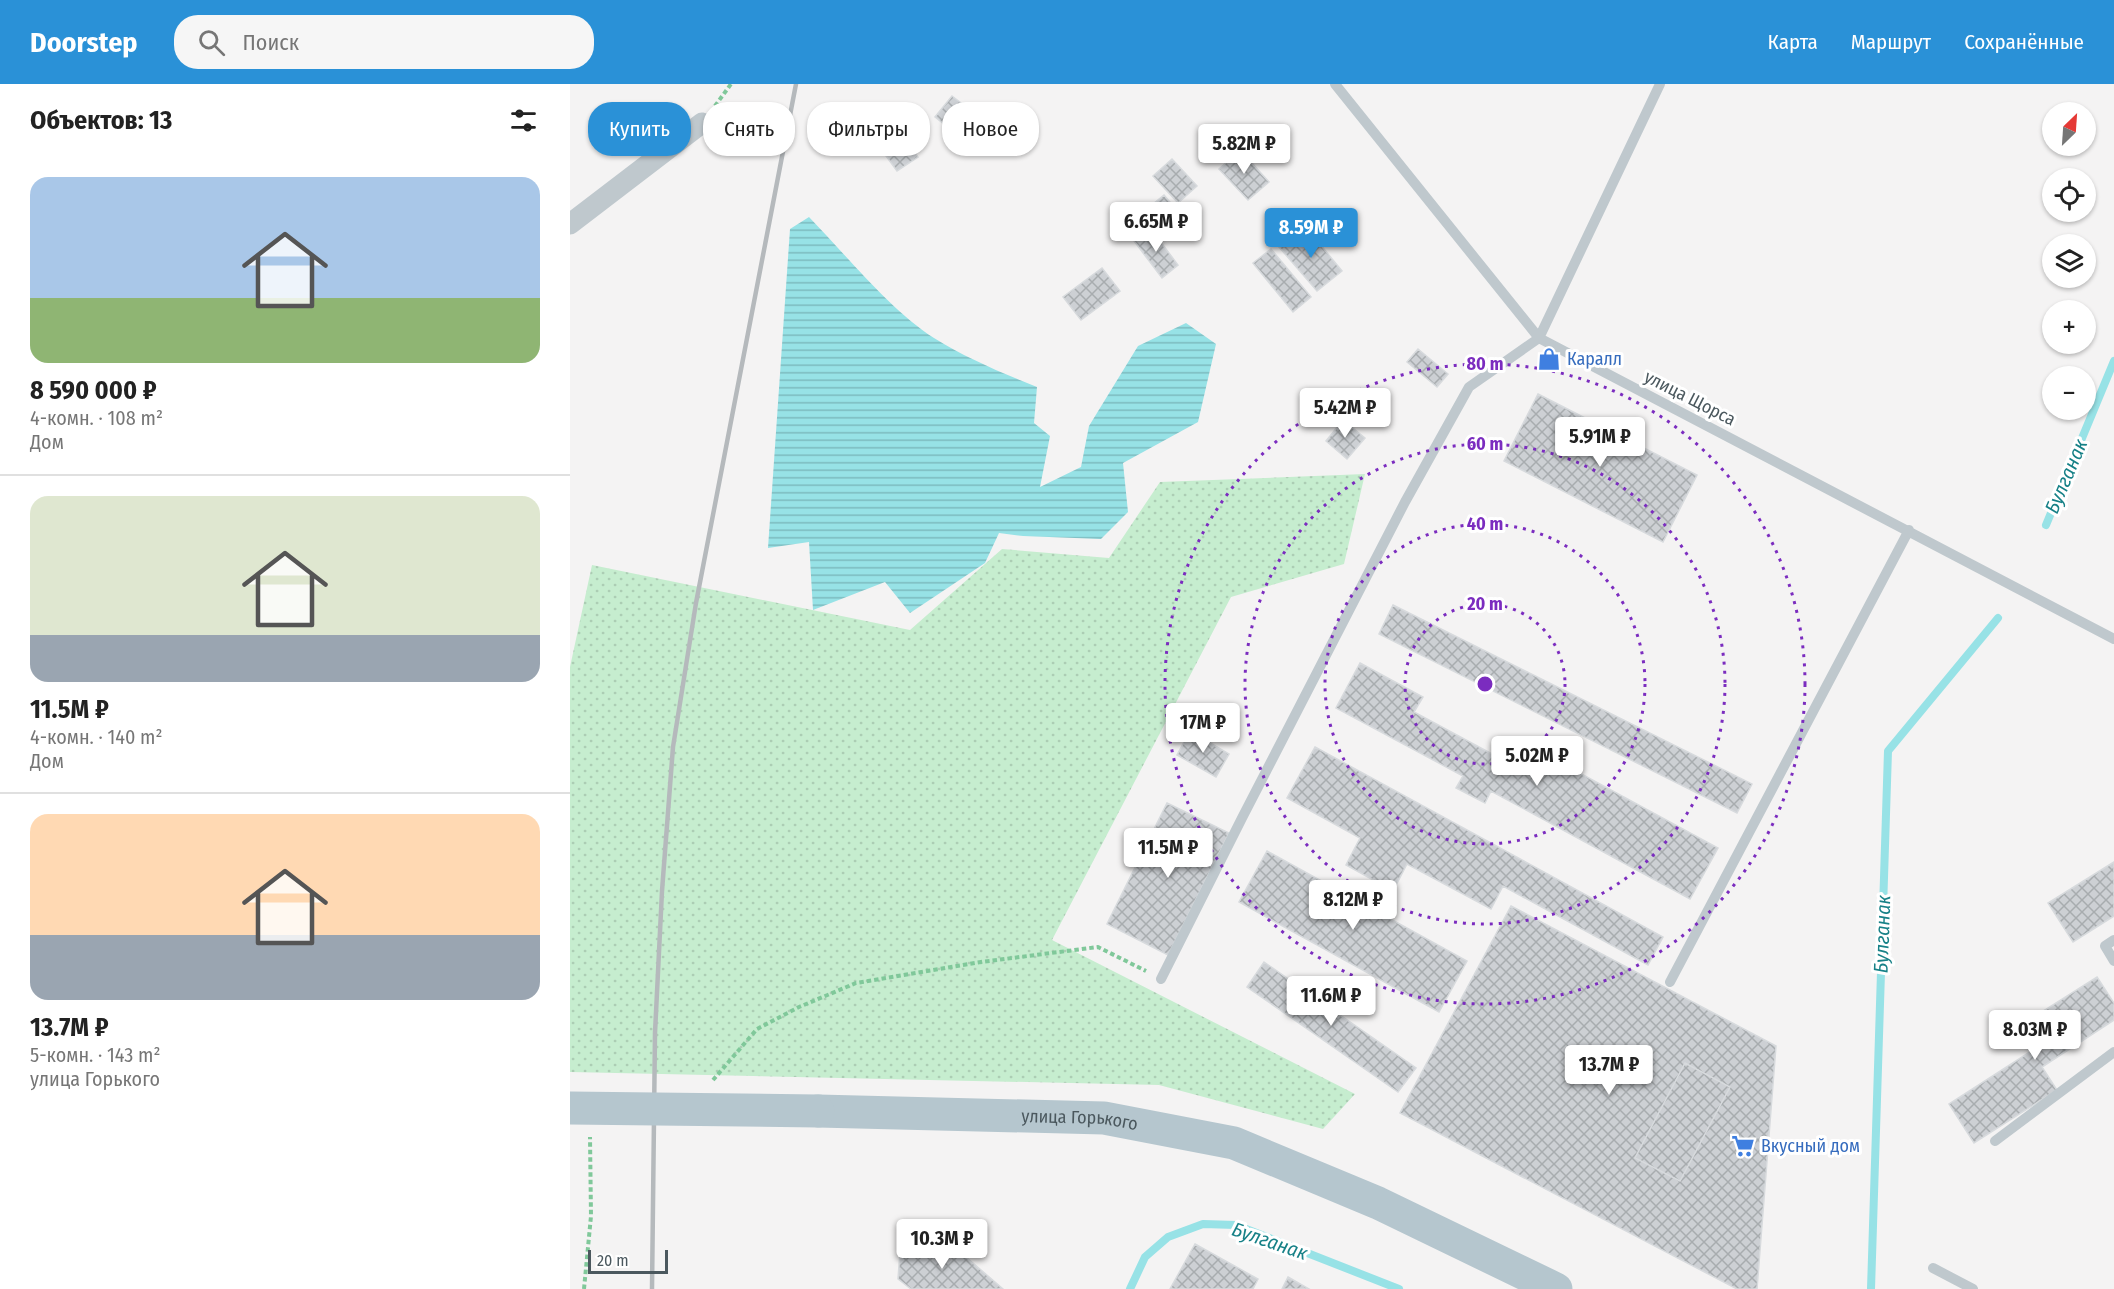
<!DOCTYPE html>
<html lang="ru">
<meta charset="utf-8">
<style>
:root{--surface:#fff;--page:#f6f6f6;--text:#222;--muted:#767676;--line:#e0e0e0;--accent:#2a91d7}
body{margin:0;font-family:"Fira Sans Condensed",sans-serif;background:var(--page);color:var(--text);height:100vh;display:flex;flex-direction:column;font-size:22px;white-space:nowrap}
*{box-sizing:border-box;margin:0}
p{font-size:20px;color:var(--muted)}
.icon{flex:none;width:33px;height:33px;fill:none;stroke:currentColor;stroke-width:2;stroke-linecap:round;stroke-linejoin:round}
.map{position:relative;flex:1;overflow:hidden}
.side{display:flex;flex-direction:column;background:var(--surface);width:570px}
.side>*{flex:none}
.guide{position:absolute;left:18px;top:18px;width:570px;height:54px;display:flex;gap:12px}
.needle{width:39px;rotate:25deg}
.buttons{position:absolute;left:1472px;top:18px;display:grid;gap:12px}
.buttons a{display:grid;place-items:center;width:54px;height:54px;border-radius:50%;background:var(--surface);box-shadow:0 2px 4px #0004;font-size:30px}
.scale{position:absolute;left:18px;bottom:15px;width:80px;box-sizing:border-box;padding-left:6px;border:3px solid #4b585e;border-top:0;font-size:16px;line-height:21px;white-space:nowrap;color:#4b585e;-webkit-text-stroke:4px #fff;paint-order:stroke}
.price{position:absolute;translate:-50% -51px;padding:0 14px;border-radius:6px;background:#fff;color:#222;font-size:20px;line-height:39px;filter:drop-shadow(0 2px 3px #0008)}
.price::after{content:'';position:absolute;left:50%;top:36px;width:18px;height:14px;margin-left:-9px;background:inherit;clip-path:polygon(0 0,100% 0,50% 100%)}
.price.active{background:var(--accent);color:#fff}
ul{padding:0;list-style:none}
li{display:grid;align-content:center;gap:12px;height:318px;padding:0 30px}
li+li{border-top:2px solid var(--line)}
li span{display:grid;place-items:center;height:186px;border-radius:18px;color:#555}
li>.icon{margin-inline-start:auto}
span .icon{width:108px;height:108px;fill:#fffc;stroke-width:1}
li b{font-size:26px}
h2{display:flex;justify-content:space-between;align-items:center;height:72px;padding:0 30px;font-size:26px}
.chip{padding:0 21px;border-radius:24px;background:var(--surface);box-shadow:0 2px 4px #0004;font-size:21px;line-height:54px}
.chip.active{background:var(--accent);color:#fff}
header{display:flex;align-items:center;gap:36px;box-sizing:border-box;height:84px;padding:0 30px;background:var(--accent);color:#fff}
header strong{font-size:28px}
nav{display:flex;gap:33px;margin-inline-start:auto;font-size:21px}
.search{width:420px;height:54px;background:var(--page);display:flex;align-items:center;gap:15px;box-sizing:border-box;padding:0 21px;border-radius:24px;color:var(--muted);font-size:22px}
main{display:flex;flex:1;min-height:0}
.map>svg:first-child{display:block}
.grass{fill:url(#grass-dots)}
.water{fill:url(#water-rules)}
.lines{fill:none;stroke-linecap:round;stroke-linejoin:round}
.stream{stroke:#97e2e6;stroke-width:8}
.building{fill:url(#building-cross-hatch);stroke:#d7dadd;stroke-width:1.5}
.path{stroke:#80c89a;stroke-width:4;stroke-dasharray:4.5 3;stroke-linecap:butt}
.service{stroke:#bfc8cd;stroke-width:10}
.minor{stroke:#bfc8cd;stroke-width:21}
.primary{stroke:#b5c6ce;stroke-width:33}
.rail{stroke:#b5b9bc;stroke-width:4.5}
.primary-bridge{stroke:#b5c6ce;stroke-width:33}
.ring{fill:none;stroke:#7b2cbf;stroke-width:3;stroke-dasharray:3 6}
.labels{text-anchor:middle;stroke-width:6;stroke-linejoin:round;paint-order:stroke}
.shop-label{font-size:18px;fill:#366cbe;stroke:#fff;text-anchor:start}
.street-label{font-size:18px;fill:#4b585e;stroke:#fff}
.water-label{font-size:20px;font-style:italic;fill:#178187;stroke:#fff}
.centre{fill:#7b2cbf;stroke:#fff;stroke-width:3}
.ring-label{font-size:18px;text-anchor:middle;font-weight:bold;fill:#7b2cbf;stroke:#fff;stroke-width:6;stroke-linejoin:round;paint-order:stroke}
</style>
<header>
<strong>Doorstep</strong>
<div class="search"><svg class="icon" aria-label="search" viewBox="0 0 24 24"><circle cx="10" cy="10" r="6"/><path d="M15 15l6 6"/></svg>Поиск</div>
<nav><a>Карта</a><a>Маршрут</a><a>Сохранённые</a></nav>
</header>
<main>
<section class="side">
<h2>Объектов: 13<svg class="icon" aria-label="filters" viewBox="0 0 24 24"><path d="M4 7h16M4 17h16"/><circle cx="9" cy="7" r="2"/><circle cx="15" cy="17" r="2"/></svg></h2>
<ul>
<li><span style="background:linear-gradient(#a9c7e8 65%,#8fb573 0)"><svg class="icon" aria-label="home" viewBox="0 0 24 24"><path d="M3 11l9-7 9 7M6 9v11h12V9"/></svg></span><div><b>8 590 000 ₽</b><p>4-комн. · 108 m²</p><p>Дом</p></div></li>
<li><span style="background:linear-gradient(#dfe7d0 75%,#9aa5b1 0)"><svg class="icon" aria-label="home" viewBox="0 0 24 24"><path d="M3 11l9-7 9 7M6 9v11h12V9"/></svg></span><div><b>11.5M ₽</b><p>4-комн. · 140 m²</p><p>Дом</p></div></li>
<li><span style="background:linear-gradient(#ffd9b3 65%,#9aa5b1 0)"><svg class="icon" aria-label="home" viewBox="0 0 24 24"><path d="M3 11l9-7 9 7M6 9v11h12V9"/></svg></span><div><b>13.7M ₽</b><p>5-комн. · 143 m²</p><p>улица Горького</p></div></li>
</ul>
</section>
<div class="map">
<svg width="1544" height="1205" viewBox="0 0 1544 1205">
<defs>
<pattern id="grass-dots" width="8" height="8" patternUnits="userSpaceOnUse" patternTransform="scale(1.5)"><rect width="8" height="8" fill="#c6edcf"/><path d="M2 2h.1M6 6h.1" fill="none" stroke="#accdb4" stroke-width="1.8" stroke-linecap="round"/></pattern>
<pattern id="water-rules" width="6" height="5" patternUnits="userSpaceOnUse" patternTransform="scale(1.5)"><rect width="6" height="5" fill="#97e2e6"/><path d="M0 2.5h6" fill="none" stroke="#7dbabe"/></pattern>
<pattern id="building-cross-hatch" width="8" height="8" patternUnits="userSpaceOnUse" patternTransform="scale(1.5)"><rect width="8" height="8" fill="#cdd0d4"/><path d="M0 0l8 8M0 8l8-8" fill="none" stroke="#a8acaf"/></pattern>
</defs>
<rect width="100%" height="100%" fill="#f4f3f3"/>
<path class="grass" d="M795 390 774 480 661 513 482 856 785 1010 753 1045 589 1001 0 988V583L22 481 340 546 432 465 539 474 590 398Z"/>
<path class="water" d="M239 133C276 171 320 226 364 254 396 274 432 289 467 303L464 339 480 352 470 403 511 383 519 342 568 262 616 239 646 260 628 338 553 379 558 428 531 455 453 452 429 449 415 479 340 529 315 498 243 526 239 458 198 464 220 145Z"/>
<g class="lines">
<path class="stream" d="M1476 441 1544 277
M560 1205 575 1173 598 1153 633 1140 666 1141 829 1205
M1301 1205 1318 667 1428 534"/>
</g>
<path class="building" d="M382 12 413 36 396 58 365 33Z
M326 42 348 73 327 87 305 57Z
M670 66 699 98 678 116 649 85Z
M602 75 627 102 608 119 583 92Z
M594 111 614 135 593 152 573 128Z
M735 142 772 187 747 207 709 163Z
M581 145 608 181 592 194 564 157Z
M701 165 741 213 723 228 683 179Z
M532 184 550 207 511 236 493 213Z
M848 265 878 290 867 303 837 278Z
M968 310 1127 391 1093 458 934 377Z
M773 336 795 354 777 375 756 357Z
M823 521 1182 700 1167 729 809 550Z
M790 579 853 613 844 628 935 677 947 655 1148 764 1120 815 921 707 915 719 886 704 893 692 766 624Z
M620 647 659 670 646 693 607 671Z
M745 663 1093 853 1078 881 933 802 921 825 837 780 823 807 776 781 790 754 717 714Z
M597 719 659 749 598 871 537 840Z
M697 767 897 877 869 928 669 818Z
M1544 778V832L1503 858 1478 819Z
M941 822 1206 962 1187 1205H1167L830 1029Z
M694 878 846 984 828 1008 677 903Z
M1527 893 1544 919V936L1472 983 1487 1006 1404 1059 1379 1020 1463 966 1448 943Z
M1115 979 1160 1003 1110 1097 1065 1074Z
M388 1160 389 1167 433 1205H341L328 1195 330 1168Z
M625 1160 688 1195 683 1205H600Z
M718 1193 739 1205H712Z"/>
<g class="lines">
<path class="path" d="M145 22 161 0
M143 996 187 945 229 923 286 899 411 878 528 863 576 887
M14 1205 21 1132 20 1053"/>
<path class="service" d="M765 0 969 254 1544 555
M1544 856 1535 862 1544 877
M591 895 672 734 835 418 899 303 969 254 1090 0
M1100 898 1339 446
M1425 1057 1544 968
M1363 1184 1403 1205"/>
<path class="minor" d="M0 140 132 39"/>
<path class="primary" id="s1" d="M248 1027 534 1034 664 1059 808 1119 986 1205"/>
<path class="rail" d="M82 1205 85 949 92 807 103 663 126 519 226 0"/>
<path class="primary-bridge" d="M0 1024 248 1027"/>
</g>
<g class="ring">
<circle cx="915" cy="600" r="80"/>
<circle cx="915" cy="600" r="160"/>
<circle cx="915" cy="600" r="240"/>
<circle cx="915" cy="600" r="320"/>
</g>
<defs>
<g id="shop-bare" transform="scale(1.8)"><path d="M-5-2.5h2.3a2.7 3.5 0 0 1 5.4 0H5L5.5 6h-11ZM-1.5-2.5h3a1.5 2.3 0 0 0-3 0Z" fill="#3f7fe0" stroke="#fff" stroke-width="2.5" paint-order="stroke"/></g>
<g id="supermarket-bare" transform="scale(1.8)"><path d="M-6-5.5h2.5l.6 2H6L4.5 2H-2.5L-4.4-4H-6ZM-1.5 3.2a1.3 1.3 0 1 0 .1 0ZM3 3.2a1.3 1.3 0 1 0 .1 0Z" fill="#3f7fe0" stroke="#fff" stroke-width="2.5" paint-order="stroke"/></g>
</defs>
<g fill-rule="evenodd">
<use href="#shop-bare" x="979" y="275"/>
<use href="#supermarket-bare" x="1173" y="1062"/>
</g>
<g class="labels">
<g class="shop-label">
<text x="997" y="281">Каралл</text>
<text x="1191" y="1068">Вкусный дом</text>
</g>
<g class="street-label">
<text transform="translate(1120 314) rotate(27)" y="6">улица Щорса</text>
<text dy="6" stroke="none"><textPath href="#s1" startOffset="262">улица Горького</textPath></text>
</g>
<g class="water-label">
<text transform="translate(1496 392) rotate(-67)" y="7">Булганак</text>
<text transform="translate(1312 850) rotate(-88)" y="7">Булганак</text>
<text transform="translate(700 1157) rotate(19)" y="7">Булганак</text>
</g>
</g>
<circle cx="915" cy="600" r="9" class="centre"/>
<g class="ring-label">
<text x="915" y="286">80 m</text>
<text x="915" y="366">60 m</text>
<text x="915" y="446">40 m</text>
<text x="915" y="526">20 m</text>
</g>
</svg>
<div class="buttons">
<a><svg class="needle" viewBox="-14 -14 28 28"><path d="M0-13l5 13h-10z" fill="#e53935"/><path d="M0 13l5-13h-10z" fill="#767676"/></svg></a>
<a><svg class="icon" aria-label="locate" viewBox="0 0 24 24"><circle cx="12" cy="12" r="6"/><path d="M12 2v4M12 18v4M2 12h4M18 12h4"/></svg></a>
<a><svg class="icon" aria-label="layers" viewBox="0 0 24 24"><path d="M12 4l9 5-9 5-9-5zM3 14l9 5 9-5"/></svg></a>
<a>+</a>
<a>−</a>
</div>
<div class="scale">20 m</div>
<b class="price" style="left:674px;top:91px">5.82M ₽</b>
<b class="price" style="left:586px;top:169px">6.65M ₽</b>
<b class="price active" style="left:741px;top:175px">8.59M ₽</b>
<b class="price" style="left:775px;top:355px">5.42M ₽</b>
<b class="price" style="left:1030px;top:384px">5.91M ₽</b>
<b class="price" style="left:633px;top:670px">17M ₽</b>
<b class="price" style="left:967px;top:703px">5.02M ₽</b>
<b class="price" style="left:598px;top:795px">11.5M ₽</b>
<b class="price" style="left:783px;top:847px">8.12M ₽</b>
<b class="price" style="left:761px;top:943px">11.6M ₽</b>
<b class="price" style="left:1465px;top:977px">8.03M ₽</b>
<b class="price" style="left:1039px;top:1012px">13.7M ₽</b>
<b class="price" style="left:372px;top:1186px">10.3M ₽</b>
<div class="guide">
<a class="chip active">Купить</a>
<a class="chip">Снять</a>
<a class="chip">Фильтры</a>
<a class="chip">Новое</a>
</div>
</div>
</main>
